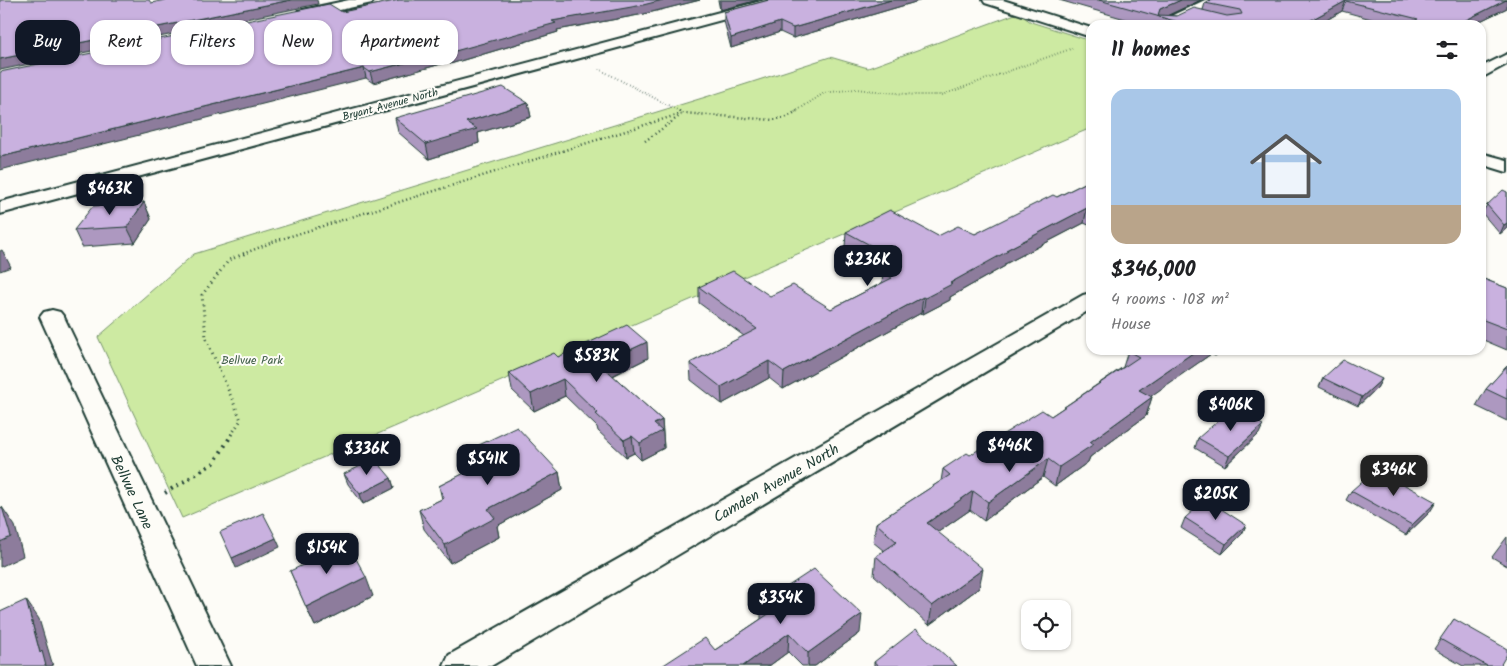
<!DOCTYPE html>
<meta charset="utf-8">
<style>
:root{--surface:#fff;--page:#f2f2f2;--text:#202124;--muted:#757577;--accent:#111827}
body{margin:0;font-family:Kalam,sans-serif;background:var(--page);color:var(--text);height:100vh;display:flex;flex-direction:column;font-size:19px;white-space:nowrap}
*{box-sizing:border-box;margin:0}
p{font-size:16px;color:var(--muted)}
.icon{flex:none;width:28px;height:28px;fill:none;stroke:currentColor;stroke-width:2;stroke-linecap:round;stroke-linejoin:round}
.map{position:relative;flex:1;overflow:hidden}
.sheet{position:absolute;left:1086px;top:20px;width:400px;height:335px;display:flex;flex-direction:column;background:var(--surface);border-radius:15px;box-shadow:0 1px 4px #0004}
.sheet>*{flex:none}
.banner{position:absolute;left:15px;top:20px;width:475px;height:45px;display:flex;gap:10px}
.buttons{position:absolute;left:1021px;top:600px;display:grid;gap:10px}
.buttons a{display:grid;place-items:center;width:50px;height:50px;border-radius:10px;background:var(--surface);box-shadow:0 1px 4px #0004;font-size:25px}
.price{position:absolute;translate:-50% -42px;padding:0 11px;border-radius:10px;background:var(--accent);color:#fff;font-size:16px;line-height:32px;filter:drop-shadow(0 1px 2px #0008)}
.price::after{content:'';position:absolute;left:50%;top:30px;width:15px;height:11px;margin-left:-8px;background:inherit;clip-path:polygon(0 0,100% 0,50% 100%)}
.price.on{background:#222;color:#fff}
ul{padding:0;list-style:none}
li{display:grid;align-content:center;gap:10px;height:265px;padding:0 25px}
li span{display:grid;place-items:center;height:155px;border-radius:15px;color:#555}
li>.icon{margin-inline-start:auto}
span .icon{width:90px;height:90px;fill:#fffc;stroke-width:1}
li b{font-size:21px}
h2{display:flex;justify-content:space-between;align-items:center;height:60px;padding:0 25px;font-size:21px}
.pill{padding:0 18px;border-radius:15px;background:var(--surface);box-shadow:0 1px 4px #0004;font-size:18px;line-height:45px}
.pill.on{background:var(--accent);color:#fff}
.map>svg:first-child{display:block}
.green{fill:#cdeaa2;stroke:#76946b}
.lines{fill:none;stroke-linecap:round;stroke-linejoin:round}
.street-casing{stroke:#1f3d34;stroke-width:4}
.path-far3{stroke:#1f3d34;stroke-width:2;stroke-dasharray:0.5 2.5;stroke-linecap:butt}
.path-far2{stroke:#1f3d34;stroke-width:2.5;stroke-dasharray:1 3;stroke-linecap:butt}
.path-far1{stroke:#1f3d34;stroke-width:3;stroke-dasharray:1 4;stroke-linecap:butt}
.path{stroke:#1f3d34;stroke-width:4;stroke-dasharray:2 5;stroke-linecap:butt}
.street{fill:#fdfcf7;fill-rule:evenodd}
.wall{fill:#ad98c0;stroke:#1f3d34}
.shaded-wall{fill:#8d7c9c;stroke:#1f3d34}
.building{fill:#c9b1df;stroke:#1f3d34}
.labels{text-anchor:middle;stroke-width:4;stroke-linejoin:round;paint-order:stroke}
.far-street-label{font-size:11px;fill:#1f3d34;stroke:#fdfcf7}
.park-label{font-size:12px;fill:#42604a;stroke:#fdfcf7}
.near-street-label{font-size:15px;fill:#1f3d34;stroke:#fdfcf7}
</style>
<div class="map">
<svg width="1507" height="666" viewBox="0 0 1507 666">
<rect width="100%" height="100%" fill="#fdfcf7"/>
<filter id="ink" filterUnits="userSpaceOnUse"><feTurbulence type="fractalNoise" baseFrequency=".02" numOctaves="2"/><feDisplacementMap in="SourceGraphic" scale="10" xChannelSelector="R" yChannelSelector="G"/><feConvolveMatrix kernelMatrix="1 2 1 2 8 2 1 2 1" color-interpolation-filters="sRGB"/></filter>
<g filter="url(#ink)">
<path class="green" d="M1018 13 1031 22 1091 41V128L182 518 98 337 194 254 709 96 830 57 868 68Z"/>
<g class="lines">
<g class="street-casing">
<path id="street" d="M349 0H374L372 3 303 18 296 14 298 11Z
M765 0H787L785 3 0 214V202Z
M983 0H1003L1091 28V37L985 3Z
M1205 0H1222L1220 3 1174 25H1156L1158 22Z
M1507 54V64L1481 78V67Z
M1481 153 1507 160V172L1481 164Z
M1091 293V309L491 666H444L449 655 1083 295Z
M52 310 60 312 64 317 231 666H197L40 317 44 312Z"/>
</g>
<path class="path-far3" d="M599 69 681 112
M795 112 824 93 855 89 916 95H942L1073 48"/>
<path class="path-far2" d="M679 111 683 113 773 120 787 117 797 111
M645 141 681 115
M243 254 275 241 683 113"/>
<path class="path-far1" d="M231 435 241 420 206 338 202 295 229 260 246 253"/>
<path class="path" d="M165 493 214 463 232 434"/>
<use href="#street" class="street"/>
</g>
<path class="wall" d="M399 0H700L644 14 557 30 558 32 450 64 448 62 373 83 366 78 342 12Z
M718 0H758L720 10Z
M769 0H922L793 38 780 32 731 48 724 21V12Z
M1059 0H1201L1167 16H1177L1203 10 1205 3 1211 0H1507V8L1472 25H1393L1342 11 1318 25H1146Z
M528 103 531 117 478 133 479 143 429 159 398 132 395 118Z
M1091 180V226L1084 223 1005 264V266L950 297V300L923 314 921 313 783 389 769 378 722 404 691 380 690 363 744 336 699 303V287L831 309 882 283 883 272 887 270 845 247 846 232 938 236 975 234 1057 197Z
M1507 192V228L1500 234 1482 213 1487 205Z
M144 202 151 219 135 243 82 247 74 230Z
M1481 278 1507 288V350L1481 339Z
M1130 350H1223L1215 356 1211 354 1150 396 1152 397 1146 416 1090 457 1088 462 1055 486 1043 477 984 521 970 510 938 532 979 588 929 625 874 575 876 556 884 551 873 542 876 523 941 481 943 469 1051 416 1123 367 1128 351Z
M558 357 648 358 613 376 662 420 664 448 641 460 634 453 626 457 598 431 597 427 565 396 534 411 512 390 509 373Z
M1507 366V421L1476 406 1486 389Z
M1323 378 1382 379 1377 388 1358 406 1319 387Z
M1259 434 1225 466 1195 448 1198 438Z
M479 445 559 472 562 490 497 526 499 537 450 563 424 529 419 510 442 499 439 486 483 464Z
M344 474 391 478 394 488 363 504 348 484Z
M1351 491 1430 512 1406 535 1346 500Z
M1185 518 1246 525 1242 534 1222 554 1181 528Z
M1507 537V566L1492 557Z
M290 571 373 596 315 626Z
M761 604 860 633 815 666H802L788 652 769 666H662L715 650 761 619Z
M1454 619 1500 666H1463L1434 649Z
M874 662 957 666H874Z"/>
<path class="shaded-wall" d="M291 0H317L318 4 0 70V59Z
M663 0H700L644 14 557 30 558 32 450 64 448 53 552 21Z
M720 0H758L720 10Z
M891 0H922L793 38V28Z
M1181 0H1201L1162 18 1157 16 1160 9Z
M1506 0H1507V8L1472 25H1456Z
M1346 1 1342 11 1318 25H1302Z
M780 22V32L731 48V38Z
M446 52 448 62 373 83 370 72Z
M364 68 366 78 0 170V157Z
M528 103 531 117 478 133 479 143 429 159 426 144 466 122Z
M144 202 151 219 135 243 127 227Z
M1087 208 1084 223 1005 264V266L950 297V300L923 314 925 298 1006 250Z
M1507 223V228L1500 234 1504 225Z
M2 250 11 267 0 271V251Z
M923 297 921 313 783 389 784 372Z
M647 342 648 358 602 381 600 364Z
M1197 350H1212L1211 354 1134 408 1139 390Z
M1217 350H1223L1215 356Z
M769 361V378L722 404 721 387Z
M563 379 565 396 534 411 531 394Z
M1382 379 1377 388 1358 406 1362 397Z
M1152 397 1146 416 1090 457 1088 462 1055 486 1059 467 1090 442Z
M662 420 664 448 641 460 640 443 654 424Z
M1263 425 1259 434 1225 466 1229 456Z
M632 436 634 453 626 457 624 440Z
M1048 459 1043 477 984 521 988 502Z
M559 472 562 490 497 526 499 537 450 563 445 545 488 509Z
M391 478 394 488 363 504 360 494Z
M973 491 970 510 924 542 927 523Z
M1436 502 1430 512 1406 535 1412 525Z
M2 507 15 526 23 556 0 567V542Z
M1246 525 1242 534 1222 554 1226 544Z
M276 538 280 547 236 568 232 558Z
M983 569 979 588 929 625 932 606Z
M366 577 373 596 315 626 306 607Z
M26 600 39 619 53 666H46L40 653Z
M862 614 860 633 815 666H808V653Z
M789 633 788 652 769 666H743Z"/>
<path class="building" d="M0 0H149L151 3 165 0H291L0 59Z
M399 0H663L643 5 552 21 556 23 448 53 446 52 370 72 364 68 0 157V72L329 4 342 12Z
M769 0H891L793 28 780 22 731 38 724 12Z
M1099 0H1181L1160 9 1158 15 1177 16 1194 8 1227 16 1242 14 1240 10 1205 3 1211 0H1506L1456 25H1406L1418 19 1346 1 1302 25H1181L1179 24 1182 23Z
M503 87 528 103 466 122 477 129 426 144 395 118Z
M1091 180V209L1087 208 1006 250 1008 251 950 283 952 284 925 298 923 297 784 372 769 361 721 387 690 363 757 329 699 287 733 271 770 296 793 285 831 309 892 278 883 272 903 263 846 232 890 210 938 236 958 226 975 234 1053 195 1057 197Z
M1503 190 1507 192V223L1504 225 1487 205Z
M144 202 127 227 74 230 93 206Z
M1481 278 1507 288V329L1481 319Z
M627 325 647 342 600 364 662 420 654 424 662 431 640 443 632 436 624 440 596 414 598 413 563 379 531 394 509 373 554 353 558 357Z
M1130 350H1197L1139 390 1152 397 1090 442 1094 444 1059 467 1048 459 988 502 973 491 927 523 983 569 932 606 876 556 897 542 876 523 950 475 943 469 967 453 970 455 1042 410 1051 416 1139 357 1128 351Z
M1343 360 1382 379 1362 397 1323 378Z
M1507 366V399L1486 389Z
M1233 408 1263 425 1229 456 1198 438Z
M517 427 559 472 488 509 495 518 445 545 419 510 444 498 439 486 492 459 479 445Z
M375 459 391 478 360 494 344 474Z
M1376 469 1436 502 1412 525 1351 491Z
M1206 499 1246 525 1226 544 1185 518Z
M2 507 11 537 0 542V508Z
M263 513 276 538 232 558 220 532Z
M348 544 366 577 306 607 290 571Z
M814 569 862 614 808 653 789 633 743 666H662L705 638 715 650 770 613 761 604Z
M26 600 40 653 42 651 46 666H0V612Z
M1454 619 1507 649V654L1500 666H1487L1440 639Z
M916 629 957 666H879L874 662Z"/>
</g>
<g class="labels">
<g class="far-street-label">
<text transform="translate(390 104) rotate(-15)" y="4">Bryant Avenue North</text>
</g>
<g class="park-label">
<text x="252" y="364">Bellvue Park</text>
</g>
<g class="near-street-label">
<text transform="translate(776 483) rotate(-30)" y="5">Camden Avenue North</text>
<text transform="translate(132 492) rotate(65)" y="5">Bellvue Lane</text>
</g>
</g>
</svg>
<div class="buttons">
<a><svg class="icon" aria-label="locate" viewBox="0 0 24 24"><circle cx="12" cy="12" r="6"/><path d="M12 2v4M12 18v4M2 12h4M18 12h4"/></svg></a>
</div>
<b class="price" style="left:110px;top:216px">$463K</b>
<b class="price" style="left:868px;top:287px">$236K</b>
<b class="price" style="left:597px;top:383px">$583K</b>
<b class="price" style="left:1231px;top:432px">$406K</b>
<b class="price" style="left:1010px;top:473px">$446K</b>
<b class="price" style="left:367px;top:476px">$336K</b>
<b class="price" style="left:488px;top:486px">$541K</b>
<b class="price on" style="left:1394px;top:497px">$346K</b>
<b class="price" style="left:1216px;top:521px">$205K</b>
<b class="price" style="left:327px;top:575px">$154K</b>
<b class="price" style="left:781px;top:625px">$354K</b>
<div class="banner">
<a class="pill on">Buy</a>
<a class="pill">Rent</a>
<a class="pill">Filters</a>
<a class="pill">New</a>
<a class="pill">Apartment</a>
</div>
<section class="sheet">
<h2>11 homes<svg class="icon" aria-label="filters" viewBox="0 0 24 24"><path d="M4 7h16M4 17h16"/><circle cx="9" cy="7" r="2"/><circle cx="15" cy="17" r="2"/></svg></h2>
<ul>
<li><span style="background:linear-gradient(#a9c7e8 75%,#b9a48a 0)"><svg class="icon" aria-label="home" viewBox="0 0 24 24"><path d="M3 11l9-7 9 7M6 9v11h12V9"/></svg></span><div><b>$346,000</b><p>4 rooms · 108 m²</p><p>House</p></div></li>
</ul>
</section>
</div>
